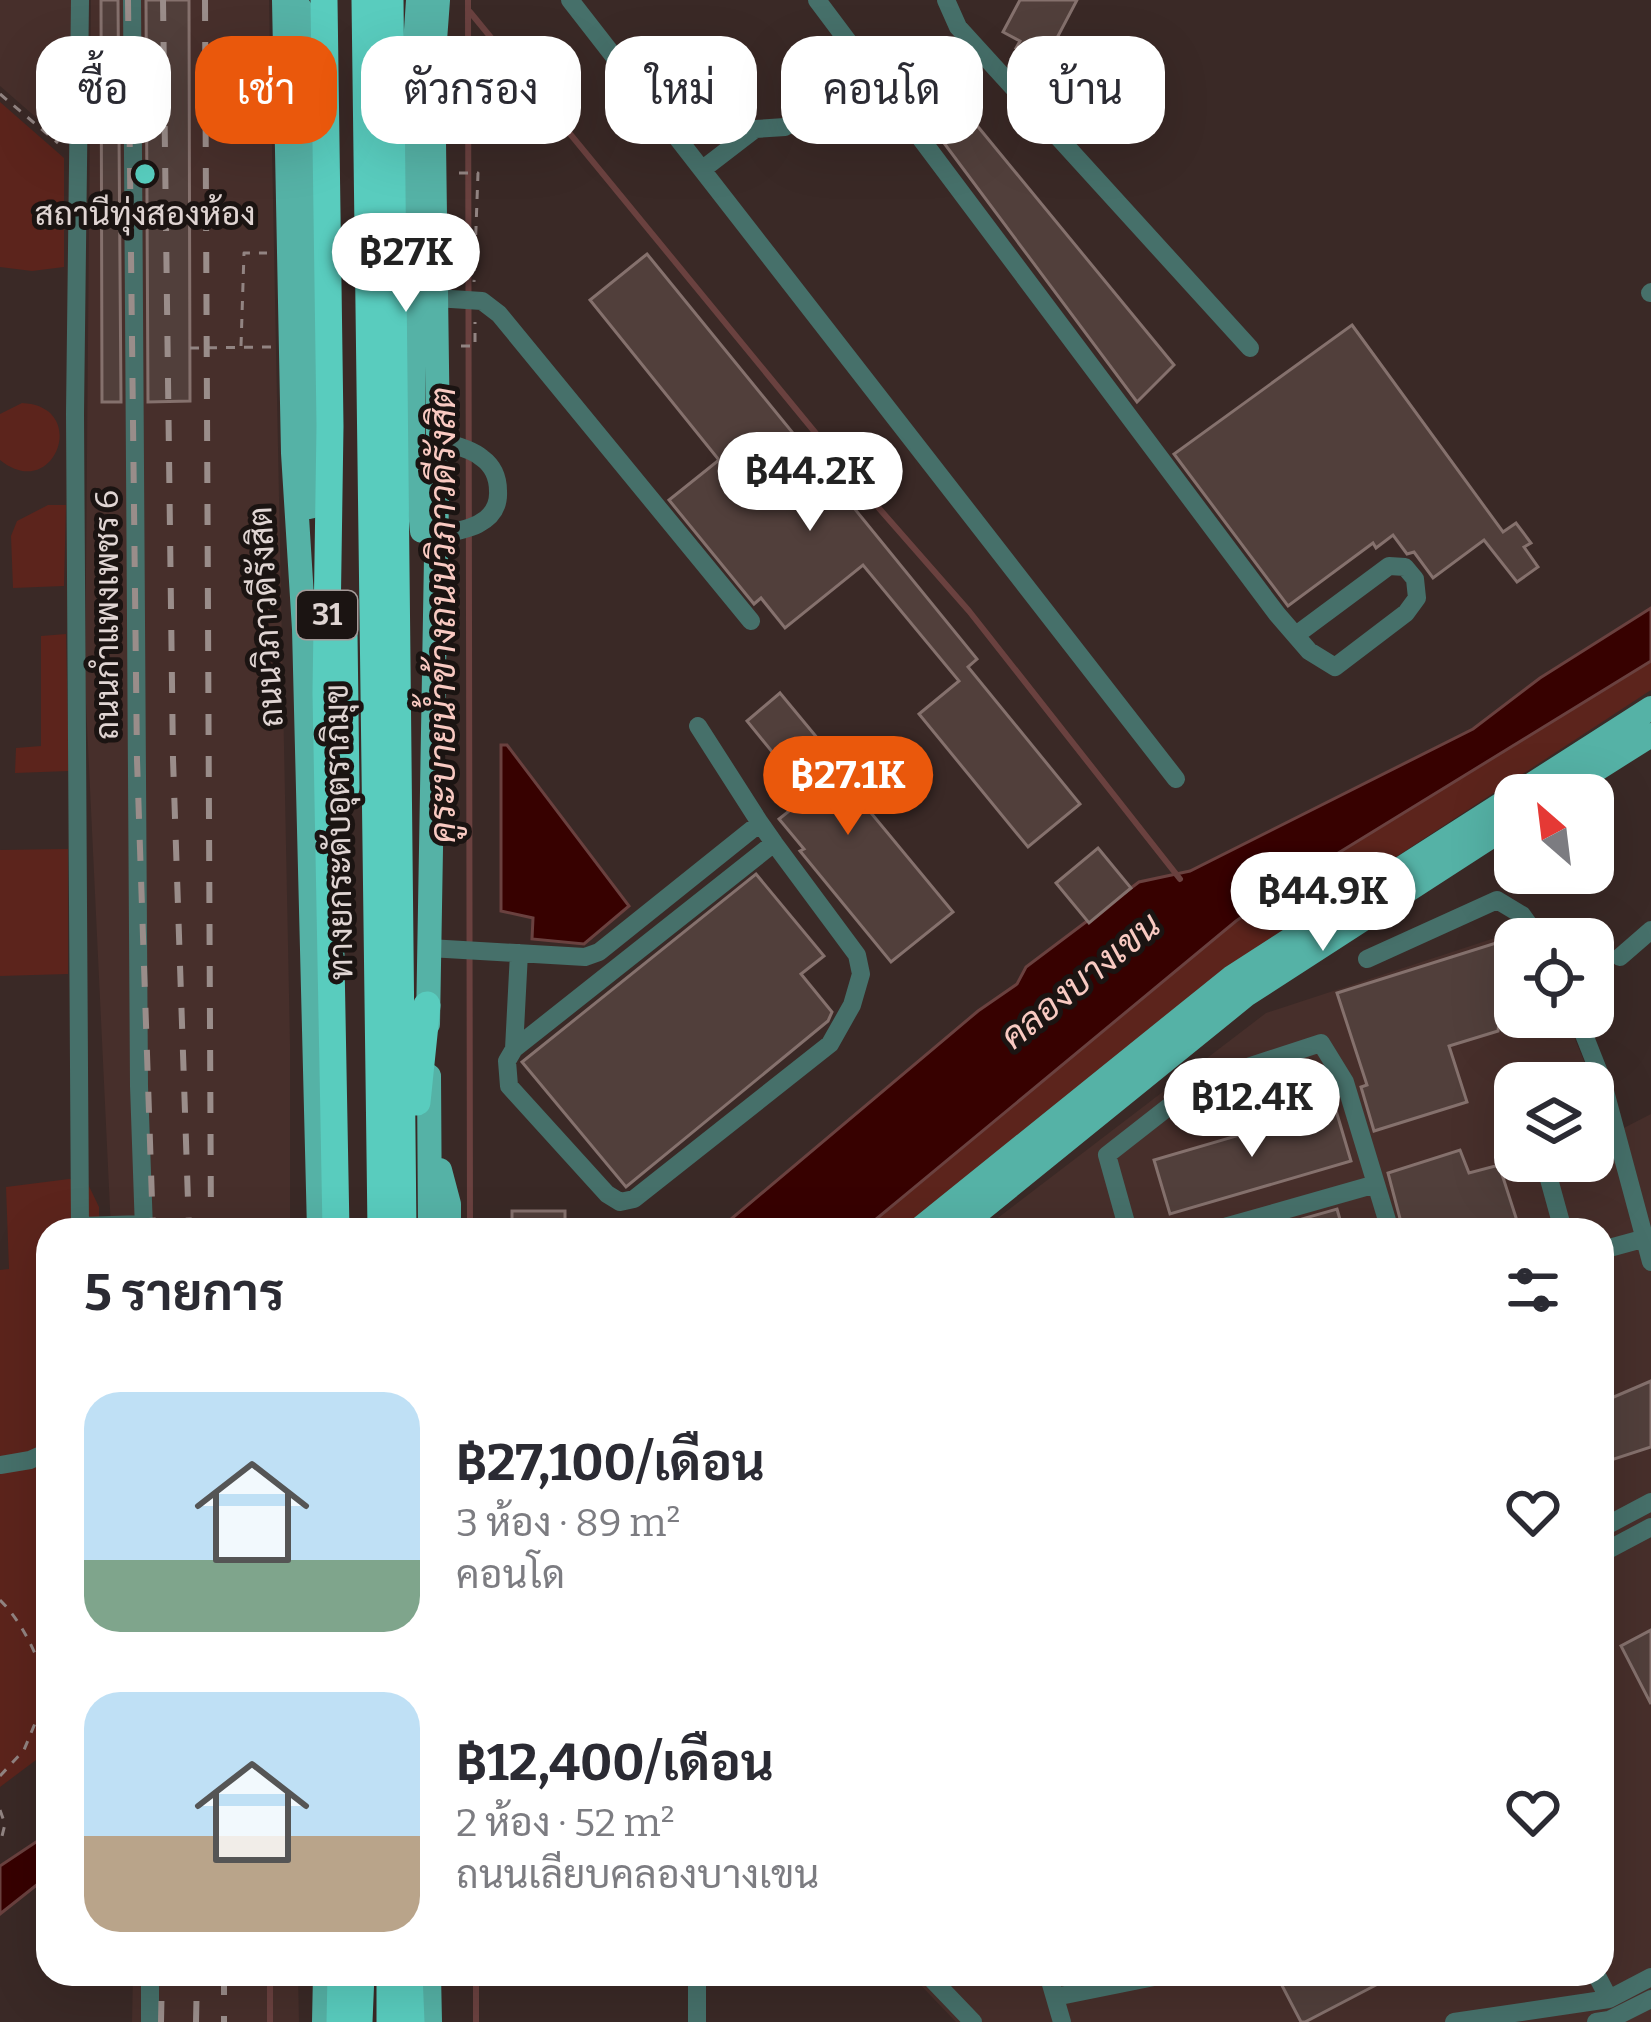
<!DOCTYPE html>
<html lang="th">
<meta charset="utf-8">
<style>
:root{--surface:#fff;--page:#f7f7f7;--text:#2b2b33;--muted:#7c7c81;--accent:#ea580c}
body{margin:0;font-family:Bitter,Sarabun,serif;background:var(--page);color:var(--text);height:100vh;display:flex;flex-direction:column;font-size:45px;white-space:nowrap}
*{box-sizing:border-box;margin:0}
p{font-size:39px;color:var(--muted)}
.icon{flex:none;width:66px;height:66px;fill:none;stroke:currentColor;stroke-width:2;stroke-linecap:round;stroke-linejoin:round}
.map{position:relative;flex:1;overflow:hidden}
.drawer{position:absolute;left:36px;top:1218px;width:1578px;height:768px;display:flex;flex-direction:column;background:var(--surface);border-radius:36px;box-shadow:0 12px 48px #0002}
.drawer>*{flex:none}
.hud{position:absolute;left:36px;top:36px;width:1581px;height:108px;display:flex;gap:24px}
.needle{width:78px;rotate:332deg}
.fabs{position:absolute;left:1494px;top:774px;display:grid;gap:24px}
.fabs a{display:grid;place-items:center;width:120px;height:120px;border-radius:24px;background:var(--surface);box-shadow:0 12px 48px #0002;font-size:60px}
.price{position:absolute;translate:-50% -102px;padding:0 27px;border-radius:42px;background:#fff;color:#222;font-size:39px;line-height:78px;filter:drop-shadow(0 3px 6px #0008)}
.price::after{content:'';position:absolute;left:50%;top:72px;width:36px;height:27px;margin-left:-18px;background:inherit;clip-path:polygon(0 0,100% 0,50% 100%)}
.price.active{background:var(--accent);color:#fff}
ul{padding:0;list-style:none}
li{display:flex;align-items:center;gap:36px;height:300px;padding:0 48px}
li span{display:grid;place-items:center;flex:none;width:336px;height:240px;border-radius:36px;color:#555}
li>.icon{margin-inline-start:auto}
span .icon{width:144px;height:144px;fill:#fffc;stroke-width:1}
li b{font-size:51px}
h2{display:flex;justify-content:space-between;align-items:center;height:144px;padding:0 48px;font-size:51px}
.chip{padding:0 42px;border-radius:36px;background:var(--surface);box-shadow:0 12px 48px #0002;font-size:42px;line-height:108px}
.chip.active{background:var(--accent);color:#fff}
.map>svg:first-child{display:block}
.built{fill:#472f2b}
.green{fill:#5c241c}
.water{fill:#370100;stroke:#6a413f;stroke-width:3}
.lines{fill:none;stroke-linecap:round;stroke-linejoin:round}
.stream{stroke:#6a413f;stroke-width:6}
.building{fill:#513f3b;stroke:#85716d;stroke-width:3}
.path{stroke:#928482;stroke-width:3;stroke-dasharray:9 9;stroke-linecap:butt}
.minor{stroke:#46706a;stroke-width:18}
.major{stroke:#55b2a6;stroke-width:24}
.highway{stroke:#59ccbe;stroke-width:27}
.rail{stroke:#9a8d8a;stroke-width:6;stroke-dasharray:21 21;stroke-linecap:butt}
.poi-dot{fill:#58cebf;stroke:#1b1412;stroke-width:4.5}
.labels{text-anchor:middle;stroke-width:10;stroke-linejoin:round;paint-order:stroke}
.shield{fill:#1b1412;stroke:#a59b99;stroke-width:3}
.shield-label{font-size:30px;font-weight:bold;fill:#e0d5d3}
.poi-label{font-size:33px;fill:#e0d5d3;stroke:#1b1412}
.street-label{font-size:33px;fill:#e0d5d3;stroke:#1b1412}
.water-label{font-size:36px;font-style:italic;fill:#f9cac2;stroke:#1b1412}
</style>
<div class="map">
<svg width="1651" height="2022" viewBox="0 0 1651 2022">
<rect width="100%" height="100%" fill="#3a2926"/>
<path class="built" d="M0 0H71L74 126 47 127 0 86Z
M91 0H269L290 1044V1230H111L85 683Z
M1528 927 1533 939H1515V1017H1566L1593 1083H1515V1161H1593V1083L1614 1133 1651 1114V2022H956L910 1974H1602V1230H982L1266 1013Z
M133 1974H298L299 2022H132Z"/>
<path class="green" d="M0 102 64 158V267L32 271 0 267Z
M22 403C91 406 54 504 0 460V414Z
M48 505H66L64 586 13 588 11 536 17 521Z
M66 634 69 771 15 773 16 748 41 746V636Z
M1651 661V690L1344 891 1192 998 908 1230H863L1236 921 1322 863Z
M68 849V974L0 976V850Z
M69 1179 87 1182 99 1207V1230H48V1751L0 1787V1270L9 1269 6 1187Z"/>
<path class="water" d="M1651 608V661L1322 863 1236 921 863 1230H718L978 1011 1017 984 1026 967 1139 882 1190 871 1473 729 1540 678Z
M501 745H507L629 906 584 944 532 939 533 918 501 911Z
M48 1834V1876L0 1914V1866Z"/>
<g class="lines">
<path class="stream" d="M468 0 470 1230
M470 12 855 481 969 611 1180 879
M270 1974V2022
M476 1974V2022"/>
</g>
<path class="building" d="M101 0H118L121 402H102Z
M146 0H189L190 401 148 402Z
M1020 0H1077L1048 55 1044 53 1040 60 1016 48 1020 41 1003 32Z
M970 117 1174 365 1137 402 941 139Z
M647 254 977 659 968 667 1080 804 1028 847 919 714 959 681 863 565 785 628 761 598 754 604 669 500 719 460 590 300Z
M1352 325 1503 532 1516 523 1531 543 1524 547 1538 567 1517 582 1484 540 1433 578 1414 552 1407 554 1393 535 1376 548 1373 543 1288 606 1174 454Z
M780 693 862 792 857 796 953 912 891 962 800 851 804 849 779 819 798 804 781 784 791 775 747 721Z
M1098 848 1131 888 1089 923 1056 883Z
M756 874 824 956 801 974 832 1012 828 1021 626 1187 522 1062Z
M1515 937V1018L1499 1023 1498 1031 1449 1046 1467 1102 1374 1131 1361 1087 1367 1085 1337 993Z
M1335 1107 1351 1161 1170 1214 1154 1160Z
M1460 1150 1469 1173 1499 1165 1520 1230H1403L1388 1173Z
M1337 1209 1343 1230H1263Z
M512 1211H565V1230H512Z
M1651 1381V1447L1602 1463V1402Z
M1651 1630V1704L1621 1646Z
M1276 1974H1397L1305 2022H1301Z"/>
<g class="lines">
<path class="path" d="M0 94 58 143
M459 173H478L474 282
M241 346 244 253H267
M461 346H475V322
M190 348 272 347
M1602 1347 1611 1383 1602 1386
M0 1600C24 1624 35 1653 48 1684
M0 1776 24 1750 48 1692
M0 1810 5 1824 0 1844"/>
<path class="minor" d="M80 0 75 414 80 1230
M132 0 139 1086 144 1230
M570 0 1176 779
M817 0 1277 614 1309 651 1335 667 1406 613 1417 598 1415 579 1405 567 1389 566 1296 635
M946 0 958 27 1250 348
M703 169 755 129 785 127 840 92
M1650 293 1651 292
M436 298 482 301 499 314 751 621
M435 535C461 531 500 526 498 491 498 478 493 466 482 458 470 448 452 445 438 440
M698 726 760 823
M429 948 585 957 599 952 760 823 774 843 514 1049 507 1061 509 1086 607 1194 620 1202 634 1199 830 1044 852 1005 861 974 857 955 774 843
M1620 957 1651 930
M1367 959 1497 900 1522 915 1539 939
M1577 1017 1602 1080 1651 1262
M514 1049 519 953
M1544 1161 1563 1230
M80 1226 144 1224
M1128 1230 1107 1155 1199 1083 1321 1043 1345 1082 1390 1230
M1214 1230 1376 1184
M1602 1250 1646 1238
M0 1465 30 1460 48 1452
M1602 1528 1651 1502
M1602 1553 1651 1527
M927 1974 973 2022
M1048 1974 1062 2022
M1596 1974 1609 1999
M1055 1997 1169 1974
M150 2022V1974
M697 2022V1974
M1454 2022 1609 1999 1651 1977
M1596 2022 1609 2020 1651 1999"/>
<path class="major" d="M284 0 293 453 304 629 319 1230
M418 0 413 75V439L422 531
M300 8 313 446 310 507
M1556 795 1651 735
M428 1024 438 440 433 67 438 0
M429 1076 430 1230
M440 1170 449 1204V1230
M918 1230 1232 977 1651 708
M956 1230 1246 995 1515 821
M429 1974 430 2022
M324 2022 325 1974"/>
<path class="highway" d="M324 0 330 426 326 693 336 1230
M365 0 381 1230
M390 0 403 1230
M344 634 346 788
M417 1102 427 1005
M409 1974 411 2022
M340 2022 341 1974
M359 2022 361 1974
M390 2022V1974"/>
<path class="rail" d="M128 0 137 760 153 1230
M163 0 173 759 189 1230
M205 0 211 1230
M224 1974V2022
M161 2022 162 1974
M196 2022 197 1974"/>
</g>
<circle class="poi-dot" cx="145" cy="174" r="12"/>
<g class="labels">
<rect class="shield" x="297" y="591" width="60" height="48" rx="9"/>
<g class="shield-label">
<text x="327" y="625">31</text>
</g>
<g class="poi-label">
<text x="145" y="225">สถานีทุ่งสองห้อง</text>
</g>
<g class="street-label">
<text transform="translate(106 615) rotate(-90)" y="12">ถนนกำแพงเพชร 6</text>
<text transform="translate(265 617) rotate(-93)" y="12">ถนนวิภาวดีรังสิต</text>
<text transform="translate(338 832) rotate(-91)" y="12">ทางยกระดับอุตราภิมุข</text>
</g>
<g class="water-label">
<text transform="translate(442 615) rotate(-90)" y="13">คูระบายน้ำข้างถนนวิภาวดีรังสิต</text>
<text transform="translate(1080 980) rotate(-39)" y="13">คลองบางเขน</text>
</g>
</g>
</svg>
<div class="fabs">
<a><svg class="needle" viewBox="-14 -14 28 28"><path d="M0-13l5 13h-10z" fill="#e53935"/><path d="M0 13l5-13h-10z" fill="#7c7c81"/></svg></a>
<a><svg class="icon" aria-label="locate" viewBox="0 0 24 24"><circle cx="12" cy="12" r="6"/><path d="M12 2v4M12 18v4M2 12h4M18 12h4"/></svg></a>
<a><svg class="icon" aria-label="layers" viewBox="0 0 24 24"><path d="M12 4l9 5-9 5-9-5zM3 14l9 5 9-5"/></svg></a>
</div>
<b class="price" style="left:406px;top:315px">฿27K</b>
<b class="price" style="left:810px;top:534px">฿44.2K</b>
<b class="price active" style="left:848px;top:838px">฿27.1K</b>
<b class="price" style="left:1323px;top:954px">฿44.9K</b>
<b class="price" style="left:1252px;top:1160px">฿12.4K</b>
<div class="hud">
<a class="chip">ซื้อ</a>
<a class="chip active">เช่า</a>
<a class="chip">ตัวกรอง</a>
<a class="chip">ใหม่</a>
<a class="chip">คอนโด</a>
<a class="chip">บ้าน</a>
</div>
<section class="drawer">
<h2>5 รายการ<svg class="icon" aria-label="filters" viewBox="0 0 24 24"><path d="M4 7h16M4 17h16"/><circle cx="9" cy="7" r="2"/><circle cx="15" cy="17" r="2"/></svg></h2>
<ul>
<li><span style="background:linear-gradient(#bfe0f5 70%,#7fa58c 0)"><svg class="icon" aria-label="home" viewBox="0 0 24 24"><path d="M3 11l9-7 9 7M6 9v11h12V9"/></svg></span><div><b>฿27,100/เดือน</b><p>3 ห้อง · 89 m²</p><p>คอนโด</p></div><svg class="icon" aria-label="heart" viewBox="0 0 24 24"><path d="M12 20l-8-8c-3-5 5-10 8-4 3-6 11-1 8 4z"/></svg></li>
<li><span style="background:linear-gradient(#bfe0f5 60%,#b9a48a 0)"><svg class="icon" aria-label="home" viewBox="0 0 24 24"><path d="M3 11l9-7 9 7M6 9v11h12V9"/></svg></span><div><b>฿12,400/เดือน</b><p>2 ห้อง · 52 m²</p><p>ถนนเลียบคลองบางเขน</p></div><svg class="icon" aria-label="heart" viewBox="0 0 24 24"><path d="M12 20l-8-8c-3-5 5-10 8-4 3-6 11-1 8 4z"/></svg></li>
</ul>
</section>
</div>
